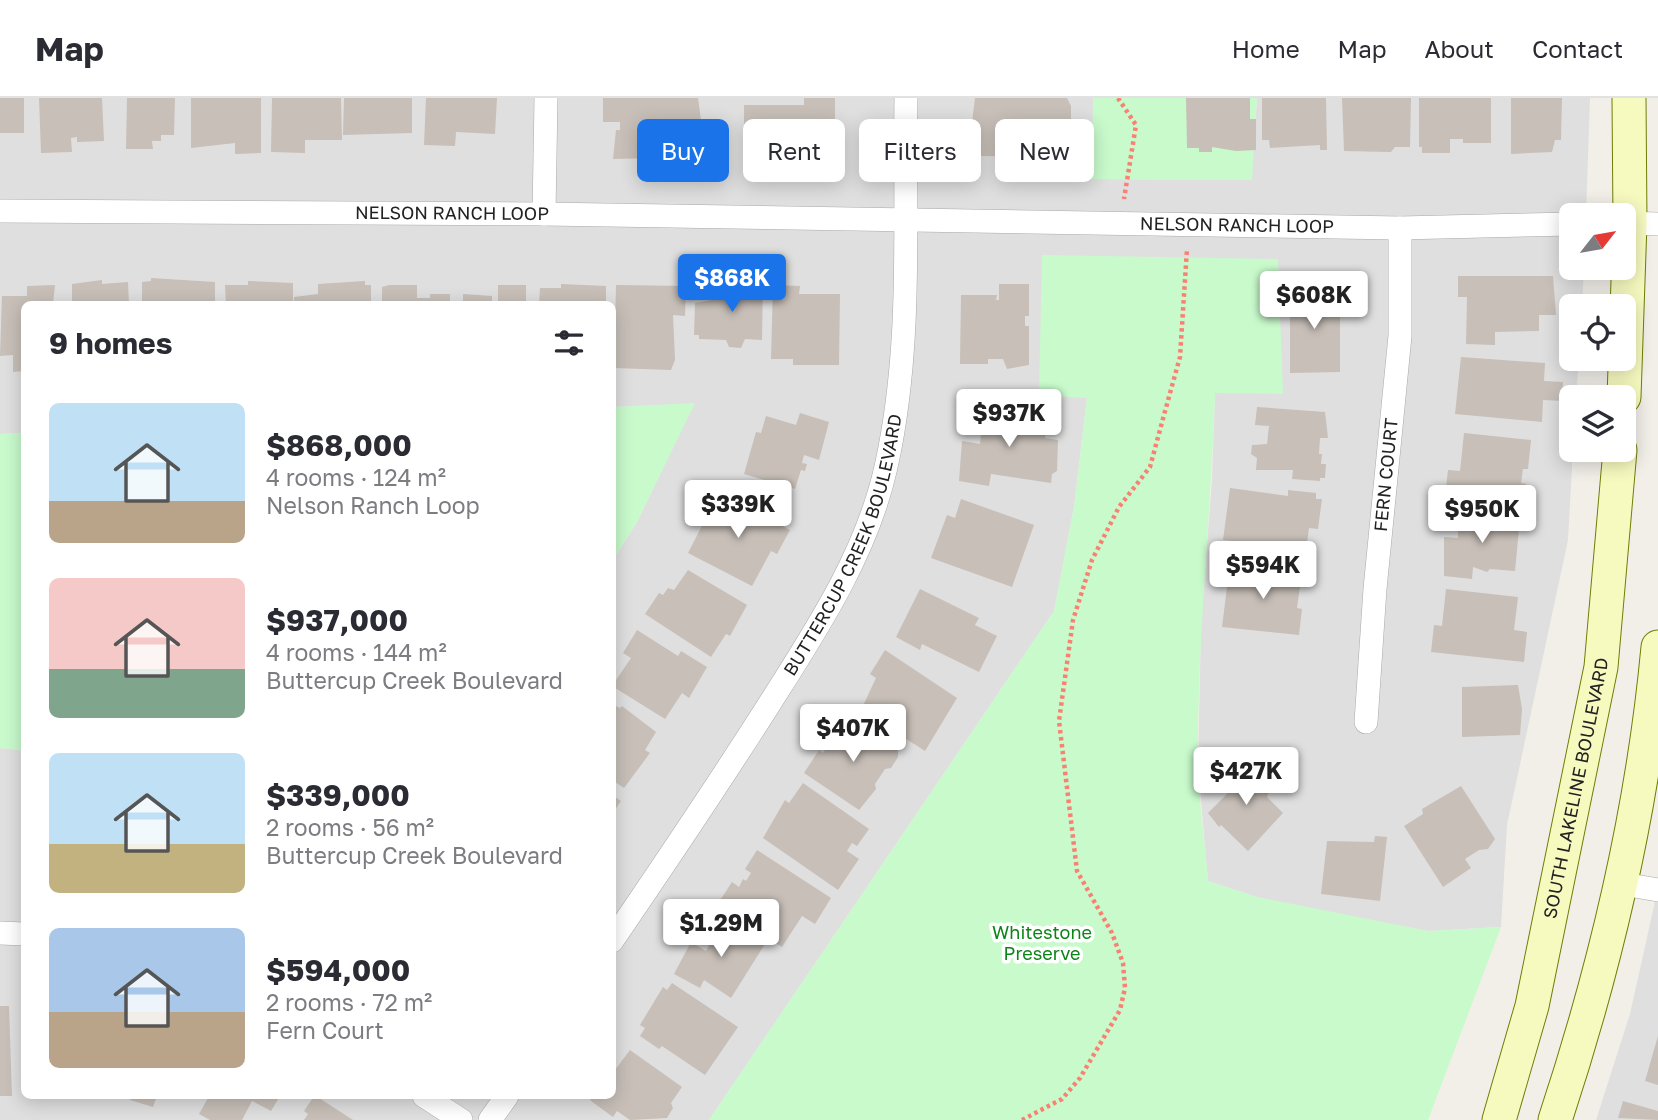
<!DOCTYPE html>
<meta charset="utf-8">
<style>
:root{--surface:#fff;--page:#f7f7f7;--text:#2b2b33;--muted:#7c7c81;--line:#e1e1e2;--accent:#1a73e8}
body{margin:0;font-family:"Golos Text",sans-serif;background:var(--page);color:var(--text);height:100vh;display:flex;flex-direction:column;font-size:26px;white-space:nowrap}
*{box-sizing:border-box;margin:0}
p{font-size:23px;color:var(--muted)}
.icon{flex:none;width:38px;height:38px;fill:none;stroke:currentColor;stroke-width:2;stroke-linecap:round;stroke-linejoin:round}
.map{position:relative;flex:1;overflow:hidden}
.details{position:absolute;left:21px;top:203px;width:595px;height:798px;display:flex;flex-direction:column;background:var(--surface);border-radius:10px;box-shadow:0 4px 18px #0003}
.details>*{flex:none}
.top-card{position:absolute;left:637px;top:21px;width:665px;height:63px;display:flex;gap:14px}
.needle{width:46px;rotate:59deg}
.tools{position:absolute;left:1559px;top:105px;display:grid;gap:14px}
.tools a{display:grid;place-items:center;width:77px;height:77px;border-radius:10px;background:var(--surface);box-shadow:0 4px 18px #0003;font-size:35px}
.price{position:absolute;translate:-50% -60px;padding:0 16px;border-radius:7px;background:#fff;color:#222;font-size:23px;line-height:46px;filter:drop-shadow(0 2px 4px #0008)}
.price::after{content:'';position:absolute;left:50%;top:42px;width:21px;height:16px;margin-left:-10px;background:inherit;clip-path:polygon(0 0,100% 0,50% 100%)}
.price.active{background:var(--accent);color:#fff}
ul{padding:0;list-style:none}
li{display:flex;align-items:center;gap:21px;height:175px;padding:0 28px}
li span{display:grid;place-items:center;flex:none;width:196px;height:140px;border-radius:10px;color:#555}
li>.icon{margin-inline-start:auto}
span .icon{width:84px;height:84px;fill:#fffc;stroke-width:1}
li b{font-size:30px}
h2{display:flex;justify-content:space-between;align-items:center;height:84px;padding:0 28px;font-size:30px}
.tag{padding:0 24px;border-radius:10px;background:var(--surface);box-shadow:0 4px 18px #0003;font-size:24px;line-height:63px}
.tag.active{background:var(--accent);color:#fff}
header{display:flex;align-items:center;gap:42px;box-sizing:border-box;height:98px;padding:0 35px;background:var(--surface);border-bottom:2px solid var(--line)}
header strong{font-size:33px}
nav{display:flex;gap:38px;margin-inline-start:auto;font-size:24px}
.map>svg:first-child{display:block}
.residential{fill:#e0dfdf}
.park{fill:#c8facc}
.building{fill:#c7bfb8}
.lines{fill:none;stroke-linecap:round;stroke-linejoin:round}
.minor-casing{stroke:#a9a9a9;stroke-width:24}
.secondary-casing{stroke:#707d05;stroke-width:35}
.path{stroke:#fa8072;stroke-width:4.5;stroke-dasharray:3.5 3.5;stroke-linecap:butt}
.minor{stroke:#fff;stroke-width:23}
.secondary{stroke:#f7fabf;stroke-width:33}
.labels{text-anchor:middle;stroke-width:7;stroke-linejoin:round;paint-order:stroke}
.street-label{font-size:18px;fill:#222;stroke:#fff}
.park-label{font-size:18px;fill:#0c8416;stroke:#fff}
</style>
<header>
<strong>Map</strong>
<nav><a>Home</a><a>Map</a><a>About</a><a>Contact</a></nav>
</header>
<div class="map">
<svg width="1658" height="1022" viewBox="0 0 1658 1022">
<rect width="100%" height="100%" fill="#f2efe9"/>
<path class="residential" d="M0 0H1093V81L1251 82 1257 0H1590L1586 117H1572V170H1584L1582 208H1572V261H1579L1576 299H1572L1573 352 1568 442 1507 727 1501 829 1428 833 1314 812 1257 799 1208 783 1198 668 1201 527 1212 381 1215 295 1278 161 1039 297 1087 299 1074 409 1054 513 709 1022H0V650L24 652V998H612L613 462 637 424 694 306 613 309 612 206H24V335L0 336Z
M1658 790V1022H1596L1630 916Z"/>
<path class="park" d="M1093 0H1257L1252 82 1092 81Z
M1042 157 1278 161 1283 296 1215 295C1211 419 1197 542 1198 666 1199 705 1205 744 1208 783L1257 799 1428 833 1501 829 1428 1022H709L1054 513 1074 409 1087 300 1039 297Z
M695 305 637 424 613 462V309Z
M24 335V652L0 650V336Z"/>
<path class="building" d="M0 0H24V35H0Z
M39 0H102L104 43 77 44V39L71 40 72 54 41 55Z
M127 0H175L174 37H161V43H152L153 51H126Z
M191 0H261V55L235 56V45L191 50Z
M272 0H341L342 42H305V55L271 54Z
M344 0H412V35L343 37Z
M426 0H497L495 36 456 34 455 48 424 47Z
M603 0H698L701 22 695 27 696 59 613 61 616 32H620V24H603Z
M804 0H835V35H818V50H807V63H743L744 42 749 41V30H744V7H804Z
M975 0H1067L1071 8V23L1058 26 1057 59 976 58 977 33H971Z
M1186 0H1250V21H1256V52L1236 53 1212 49V54H1199V50H1187Z
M1262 0H1326L1327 52H1320V47L1270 50 1269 42H1262Z
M1342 0H1411L1410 49H1395L1391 54 1344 53Z
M1419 0H1491V45H1463V41H1450V55H1422V49H1419Z
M1511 0H1562L1561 42H1555L1552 54 1511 56Z
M1458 178H1553L1556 217H1539V233L1495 234V247L1466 246 1467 199H1458Z
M151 180 215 184V206H142V184L151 183Z
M102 182V186L128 184 129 206H72V186Z
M248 183 293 185V206H226L225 187H248Z
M365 183V187H371V206H294V199L318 196V186Z
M719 184 763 185 762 242 745 241 741 250 729 249 726 242 699 241V237H694L695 205 718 201Z
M561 186 606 188V206H539L540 190H561Z
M999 186H1029V218H1025V228H1029V267L1007 271 1003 261H988V266H960L961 197H997L996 202H999Z
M55 187 53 206H24V273L13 274V257L0 258 2 198H27V188Z
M389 187H417V200H430V196H450V206H382V189Z
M498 187H526V206H463V196L492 198V203H498Z
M616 187 686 188 685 218 673 217 675 262 671 272 614 270Z
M773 187 800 188 799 196H840L839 267H793V261H771Z
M1290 188H1321V201H1340V274L1290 275Z
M1461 259 1545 265 1544 283 1563 284 1562 303 1543 302 1542 324 1455 316Z
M980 309 1048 319 1045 340 1058 342 1057 373 1052 376 1051 385 991 376 989 388 959 383 962 343 980 346 981 337 975 336Z
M1257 309 1325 314 1328 340H1320L1319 356H1322L1321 366H1326L1325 380H1320V383L1292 381 1293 372H1256L1257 360 1251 356 1252 347 1267 346 1269 328 1255 327Z
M800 315 829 324 819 362 804 357 802 365 807 366 805 373 801 372 795 391 744 376 756 334 761 335 766 318 796 327Z
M1464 335 1531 342 1528 371H1523L1521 385 1526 386 1524 407 1445 399 1448 372 1460 373Z
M1230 390 1288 398V392L1316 395V401H1322L1318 431 1309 430 1306 452 1223 442Z
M725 397 790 432 777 456 771 453 752 488 688 455 709 414 715 417Z
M961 401 1034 427 1012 489 931 460 947 417 955 420Z
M1458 414 1520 420 1515 473 1490 471 1487 474 1473 469 1472 481 1444 478V439L1458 440Z
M1233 467 1302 475 1297 510 1302 511 1299 537 1222 529 1228 481H1232Z
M688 472 747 507 730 538 726 536 711 559 645 516 659 495 663 497 668 490 674 492Z
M920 491 979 520 975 527 997 538 979 574 922 546 920 552 896 539Z
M1446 491 1518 499 1514 532 1527 534 1524 564 1431 554 1434 527 1442 528Z
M637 532 678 558 681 553 707 569 689 600 682 595 665 621 612 588 631 560 623 555Z
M885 552 957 600 925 653 861 612 876 580 870 576Z
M1518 587 1522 611 1520 637 1462 639V589Z
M612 606 620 610 622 608 656 634 645 652 650 655 624 690 612 682Z
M853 621 898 651V659L891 670 885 671 875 686 876 691 859 712 804 675 819 652 823 655 837 633 842 637Z
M1249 661 1261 673 1257 677 1270 689 1267 699 1283 715 1248 753 1221 727 1219 729 1208 715 1234 689 1228 683Z
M803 685 869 731 857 748 852 745 847 753 859 761 838 792 763 740 785 702 789 705Z
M1461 688 1495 741 1488 751 1479 752 1465 761 1471 770 1443 789 1404 728 1423 716 1422 711Z
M24 693V756H22L21 694Z
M612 697 621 703 612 716Z
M1375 738 1387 739 1380 803 1321 796 1327 743 1374 744Z
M757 752 831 800 815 826 802 818 782 849 717 807 732 784 739 789 743 781 746 783 751 775 745 771Z
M719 821 765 846 731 900 704 882 700 890 674 876 691 844 706 853 709 847 704 844Z
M672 885 738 929 705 977 662 948 659 951 640 938 645 930 640 927 663 889 667 892Z
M0 908H9L12 998H0Z
M1658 938V987L1645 983Z
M630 952 682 989 671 1005 673 1010 667 1020 630 1022 617 1013 613 1019 591 1003 589 998H612V976Z
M132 998H157L153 1009 130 1002Z
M204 998H280L271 1013 252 1003 242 1022H210L199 1016 208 1000Z
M314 998H316L353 1022H304L308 1016 304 1013Z
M1623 1003 1658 1013V1022L1618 1020Z"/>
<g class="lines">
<g class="minor-casing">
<g id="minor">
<path id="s1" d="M0 113 544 116 1400 130 1572 126"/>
<path d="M544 116 546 0"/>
<path d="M1624 125 1658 126"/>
<path id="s2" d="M1366 624 1375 491 1400 238V130"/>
<path d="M1623 786 1658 792"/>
<path d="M0 835 24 836"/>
<path id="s3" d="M612 843C666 764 719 685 770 605 817 531 867 455 886 369 913 248 904 123 906 0"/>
<path d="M424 998 461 1022"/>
<path d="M490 1022 507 998"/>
</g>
</g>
<g class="secondary-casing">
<g id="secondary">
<path d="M1624 299 1630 125 1629 0"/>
<path id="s4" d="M1499 1022 1532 908 1601 569 1620 352"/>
<path d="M1555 1022C1606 868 1643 711 1658 549"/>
</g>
</g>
<path class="path" d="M1118 0 1136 27 1124 101
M1022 1022 1062 1001 1080 980 1120 912 1125 890 1123 865 1112 835 1077 773 1059 623 1073 522 1092 462 1119 409 1150 369 1164 317 1180 259 1187 151"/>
<use href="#minor" class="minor"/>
<use href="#secondary" class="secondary"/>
</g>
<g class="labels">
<g class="street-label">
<text dy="6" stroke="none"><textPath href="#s1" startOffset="452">NELSON RANCH LOOP</textPath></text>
<text dy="6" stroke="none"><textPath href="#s1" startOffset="1237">NELSON RANCH LOOP</textPath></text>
<text dy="6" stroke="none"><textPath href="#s2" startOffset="248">FERN COURT</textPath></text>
<text dy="6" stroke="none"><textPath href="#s3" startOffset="462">BUTTERCUP CREEK BOULEVARD</textPath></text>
<text dy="6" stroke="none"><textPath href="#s4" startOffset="341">SOUTH LAKELINE BOULEVARD</textPath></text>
</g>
<g class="park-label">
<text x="1042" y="841">Whitestone<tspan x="1042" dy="21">Preserve</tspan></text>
</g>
</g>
</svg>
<div class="tools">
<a><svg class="needle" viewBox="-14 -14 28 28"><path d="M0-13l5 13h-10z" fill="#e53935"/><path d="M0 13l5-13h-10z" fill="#7c7c81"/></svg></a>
<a><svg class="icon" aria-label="locate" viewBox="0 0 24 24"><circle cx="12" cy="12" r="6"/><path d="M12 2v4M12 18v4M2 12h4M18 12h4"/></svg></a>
<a><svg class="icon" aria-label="layers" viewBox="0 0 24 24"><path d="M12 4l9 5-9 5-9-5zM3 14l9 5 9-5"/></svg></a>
</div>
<b class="price active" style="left:732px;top:216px">$868K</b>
<b class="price" style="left:1314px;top:233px">$608K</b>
<b class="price" style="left:1009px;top:351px">$937K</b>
<b class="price" style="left:738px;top:442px">$339K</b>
<b class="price" style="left:1482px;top:447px">$950K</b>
<b class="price" style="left:1263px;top:503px">$594K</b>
<b class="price" style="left:853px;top:666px">$407K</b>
<b class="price" style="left:1246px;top:709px">$427K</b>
<b class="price" style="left:721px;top:861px">$1.29M</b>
<div class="top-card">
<a class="tag active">Buy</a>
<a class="tag">Rent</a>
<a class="tag">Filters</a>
<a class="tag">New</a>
</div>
<section class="details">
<h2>9 homes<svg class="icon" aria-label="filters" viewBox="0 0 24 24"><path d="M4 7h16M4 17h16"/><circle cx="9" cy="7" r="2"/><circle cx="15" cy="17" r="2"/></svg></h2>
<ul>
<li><span style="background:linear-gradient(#bfe0f5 70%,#b9a48a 0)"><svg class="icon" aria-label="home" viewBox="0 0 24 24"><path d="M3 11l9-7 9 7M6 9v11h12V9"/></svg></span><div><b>$868,000</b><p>4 rooms · 124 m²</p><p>Nelson Ranch Loop</p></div></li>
<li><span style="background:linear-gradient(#f6c9c9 65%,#7fa58c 0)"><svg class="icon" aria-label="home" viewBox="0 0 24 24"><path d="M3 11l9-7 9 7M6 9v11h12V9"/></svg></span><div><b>$937,000</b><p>4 rooms · 144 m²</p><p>Buttercup Creek Boulevard</p></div></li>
<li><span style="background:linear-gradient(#bfe0f5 65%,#c2b280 0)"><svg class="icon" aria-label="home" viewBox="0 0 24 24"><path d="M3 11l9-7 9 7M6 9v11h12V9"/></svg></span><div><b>$339,000</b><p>2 rooms · 56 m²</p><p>Buttercup Creek Boulevard</p></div></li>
<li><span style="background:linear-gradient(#a9c7e8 60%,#b9a48a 0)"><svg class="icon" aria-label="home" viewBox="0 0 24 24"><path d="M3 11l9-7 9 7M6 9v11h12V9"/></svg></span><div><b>$594,000</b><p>2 rooms · 72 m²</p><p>Fern Court</p></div></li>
</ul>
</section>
</div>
